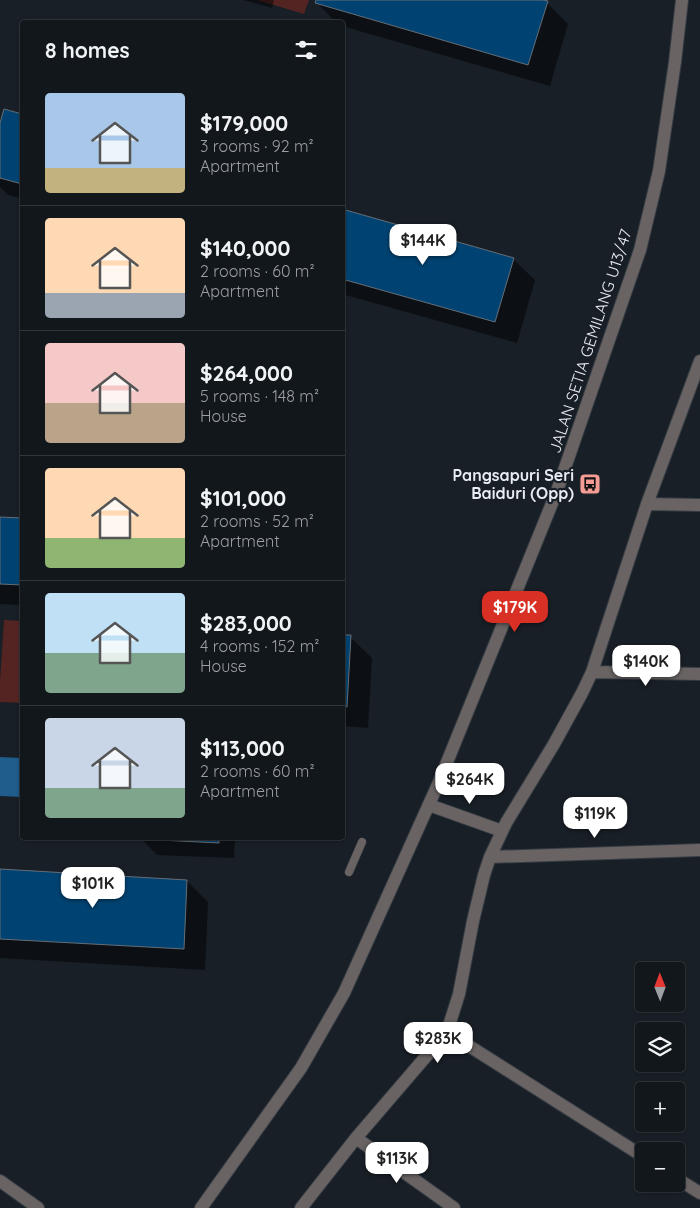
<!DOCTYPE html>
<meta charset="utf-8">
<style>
:root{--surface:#12171c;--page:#1f2429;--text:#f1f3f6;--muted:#9c9fa3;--line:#31363b;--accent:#d93025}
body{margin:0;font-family:Quicksand,sans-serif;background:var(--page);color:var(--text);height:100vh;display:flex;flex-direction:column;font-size:19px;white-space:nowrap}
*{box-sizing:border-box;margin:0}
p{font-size:16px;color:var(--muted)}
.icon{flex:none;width:28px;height:28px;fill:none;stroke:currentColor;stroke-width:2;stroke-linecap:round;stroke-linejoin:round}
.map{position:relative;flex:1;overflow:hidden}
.panel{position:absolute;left:20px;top:20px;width:325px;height:820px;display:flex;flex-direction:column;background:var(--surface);border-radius:5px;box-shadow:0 1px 4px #0004,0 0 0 1px var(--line)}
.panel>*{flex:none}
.needle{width:32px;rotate:359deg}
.tools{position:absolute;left:635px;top:962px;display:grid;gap:10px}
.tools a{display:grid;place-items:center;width:50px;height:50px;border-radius:5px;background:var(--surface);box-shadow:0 1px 4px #0004,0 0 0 1px var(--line);font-size:25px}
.price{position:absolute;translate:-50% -42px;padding:0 11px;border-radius:10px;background:#fff;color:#222;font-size:16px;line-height:32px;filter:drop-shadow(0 1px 2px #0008)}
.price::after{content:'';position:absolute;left:50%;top:30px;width:15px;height:11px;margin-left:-8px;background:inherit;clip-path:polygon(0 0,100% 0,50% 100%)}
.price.current{background:var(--accent);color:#fff}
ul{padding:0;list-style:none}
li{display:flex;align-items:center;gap:15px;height:125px;padding:0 25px}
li+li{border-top:1px solid var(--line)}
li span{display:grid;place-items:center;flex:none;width:140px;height:100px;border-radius:5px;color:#555}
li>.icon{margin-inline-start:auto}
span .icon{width:60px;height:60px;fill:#fffc;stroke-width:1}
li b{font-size:21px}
h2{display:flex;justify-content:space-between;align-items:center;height:60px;padding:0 25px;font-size:21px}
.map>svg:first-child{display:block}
.green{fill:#532422}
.water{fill:#205c8c}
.shadow{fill:#0007}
.building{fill:#004372;stroke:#656e77}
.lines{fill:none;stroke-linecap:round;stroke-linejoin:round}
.service-casing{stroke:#353c43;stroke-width:9}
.minor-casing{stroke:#353c43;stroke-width:14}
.tertiary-casing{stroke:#353c43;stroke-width:14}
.service{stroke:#696363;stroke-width:8}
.minor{stroke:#696363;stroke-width:12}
.tertiary{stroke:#696363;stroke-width:12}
.labels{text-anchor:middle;stroke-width:4.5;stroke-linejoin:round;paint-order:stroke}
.street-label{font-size:16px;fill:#e7edf2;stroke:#181f26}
.poi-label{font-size:16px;font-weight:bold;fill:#e7edf2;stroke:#181f26;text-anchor:end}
</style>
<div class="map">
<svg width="700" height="1208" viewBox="0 0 700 1208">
<rect width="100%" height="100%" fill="#181f26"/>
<path class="green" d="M257 0H309L304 14Z
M4 620 22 621V703L0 702V681Z"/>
<path class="water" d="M0 757 22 758V797L0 796Z"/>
<path class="shadow" d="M243 0H274L272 8Z
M318 0H538L547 3 568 24 550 86 342 26V22H336L317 3Z
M5 110 22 116V199L8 195 0 187V128Z
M342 210 513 259 535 280 517 343 342 294Z
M0 518 22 519V605L0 604Z
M342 636 350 637 372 658 368 728 342 726Z
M142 838H235L234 858 157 855 141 839Z
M0 871 187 881 208 902 205 970 0 958Z"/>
<path class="building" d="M316 0H543L548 1 528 65 315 3Z
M4 109 22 114V184L0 178V123Z
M342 209 514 258 495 322 342 279Z
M0 517 22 518V585L0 584Z
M342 635H351L347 707 342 706Z
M140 838H219V843L140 839Z
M0 869 187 880 184 949 0 939Z"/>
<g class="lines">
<g class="service-casing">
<path id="service" d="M349 872 362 842"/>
</g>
<g class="minor-casing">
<path id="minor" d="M647 504 700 505
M592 672 700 674
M429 805 502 831
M490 857 700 850
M447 1032 644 1157
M356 1138 454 1208
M676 1178 700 1193
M0 1181 38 1208
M301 1208 356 1138 447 1032 459 994 473 921 484 875 490 857 506 823 554 744 582 693 592 672 647 504 700 361"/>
</g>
<g class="tertiary-casing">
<path id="tertiary" d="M201 1208 301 1068 344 993 439 782 557 491 640 250 659 171 675 62 682 0"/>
</g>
<use href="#service" class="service"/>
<use href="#minor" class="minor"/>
<use href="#tertiary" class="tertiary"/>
</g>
<defs>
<g id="bus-square" transform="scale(1.125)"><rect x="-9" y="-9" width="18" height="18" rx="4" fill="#f59c95" stroke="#181f26"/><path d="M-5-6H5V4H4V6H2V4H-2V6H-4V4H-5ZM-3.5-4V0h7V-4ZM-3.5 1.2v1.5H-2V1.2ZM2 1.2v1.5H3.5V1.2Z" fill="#111"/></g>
</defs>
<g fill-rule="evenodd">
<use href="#bus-square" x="590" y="484"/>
</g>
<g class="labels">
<g class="street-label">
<text transform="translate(590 341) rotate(-72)" y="6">JALAN SETIA GEMILANG U13/47</text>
</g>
<g class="poi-label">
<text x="574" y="481">Pangsapuri Seri<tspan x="574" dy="18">Baiduri (Opp)</tspan></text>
</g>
</g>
</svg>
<div class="tools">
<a><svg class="needle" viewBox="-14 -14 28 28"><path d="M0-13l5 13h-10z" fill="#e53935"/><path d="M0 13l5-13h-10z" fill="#9c9fa3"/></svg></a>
<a><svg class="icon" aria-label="layers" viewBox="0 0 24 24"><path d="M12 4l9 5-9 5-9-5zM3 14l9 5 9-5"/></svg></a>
<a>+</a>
<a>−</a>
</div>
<b class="price" style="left:423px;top:266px">$144K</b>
<b class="price current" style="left:515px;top:633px">$179K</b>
<b class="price" style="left:646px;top:687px">$140K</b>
<b class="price" style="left:470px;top:805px">$264K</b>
<b class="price" style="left:595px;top:839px">$119K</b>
<b class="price" style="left:93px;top:909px">$101K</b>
<b class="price" style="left:438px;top:1064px">$283K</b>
<b class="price" style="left:397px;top:1184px">$113K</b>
<section class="panel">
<h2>8 homes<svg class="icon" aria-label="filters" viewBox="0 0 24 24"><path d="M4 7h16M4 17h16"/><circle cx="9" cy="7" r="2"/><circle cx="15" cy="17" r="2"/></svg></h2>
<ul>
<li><span style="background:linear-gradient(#a9c7e8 75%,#c2b280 0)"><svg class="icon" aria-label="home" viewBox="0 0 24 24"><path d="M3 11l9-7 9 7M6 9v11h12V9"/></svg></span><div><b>$179,000</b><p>3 rooms · 92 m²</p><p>Apartment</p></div></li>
<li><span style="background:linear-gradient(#ffd9b3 75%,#9aa5b1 0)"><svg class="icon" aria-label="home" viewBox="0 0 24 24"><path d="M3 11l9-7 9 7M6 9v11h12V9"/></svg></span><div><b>$140,000</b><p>2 rooms · 60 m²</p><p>Apartment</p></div></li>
<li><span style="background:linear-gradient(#f6c9c9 60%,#b9a48a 0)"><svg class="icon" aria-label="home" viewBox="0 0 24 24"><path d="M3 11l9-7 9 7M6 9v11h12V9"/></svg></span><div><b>$264,000</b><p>5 rooms · 148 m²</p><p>House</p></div></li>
<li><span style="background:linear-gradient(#ffd9b3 70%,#8fb573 0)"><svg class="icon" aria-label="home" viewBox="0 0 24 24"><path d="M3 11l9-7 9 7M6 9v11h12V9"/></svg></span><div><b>$101,000</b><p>2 rooms · 52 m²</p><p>Apartment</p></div></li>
<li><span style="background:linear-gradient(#bfe0f5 60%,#7fa58c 0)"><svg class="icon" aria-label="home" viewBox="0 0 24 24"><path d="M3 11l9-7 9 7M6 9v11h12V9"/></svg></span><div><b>$283,000</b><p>4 rooms · 152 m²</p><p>House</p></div></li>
<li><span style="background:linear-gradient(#c9d6e8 70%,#7fa58c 0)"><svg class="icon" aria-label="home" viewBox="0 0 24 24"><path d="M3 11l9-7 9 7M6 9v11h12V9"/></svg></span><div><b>$113,000</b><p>2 rooms · 60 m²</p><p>Apartment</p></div></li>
</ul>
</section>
</div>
